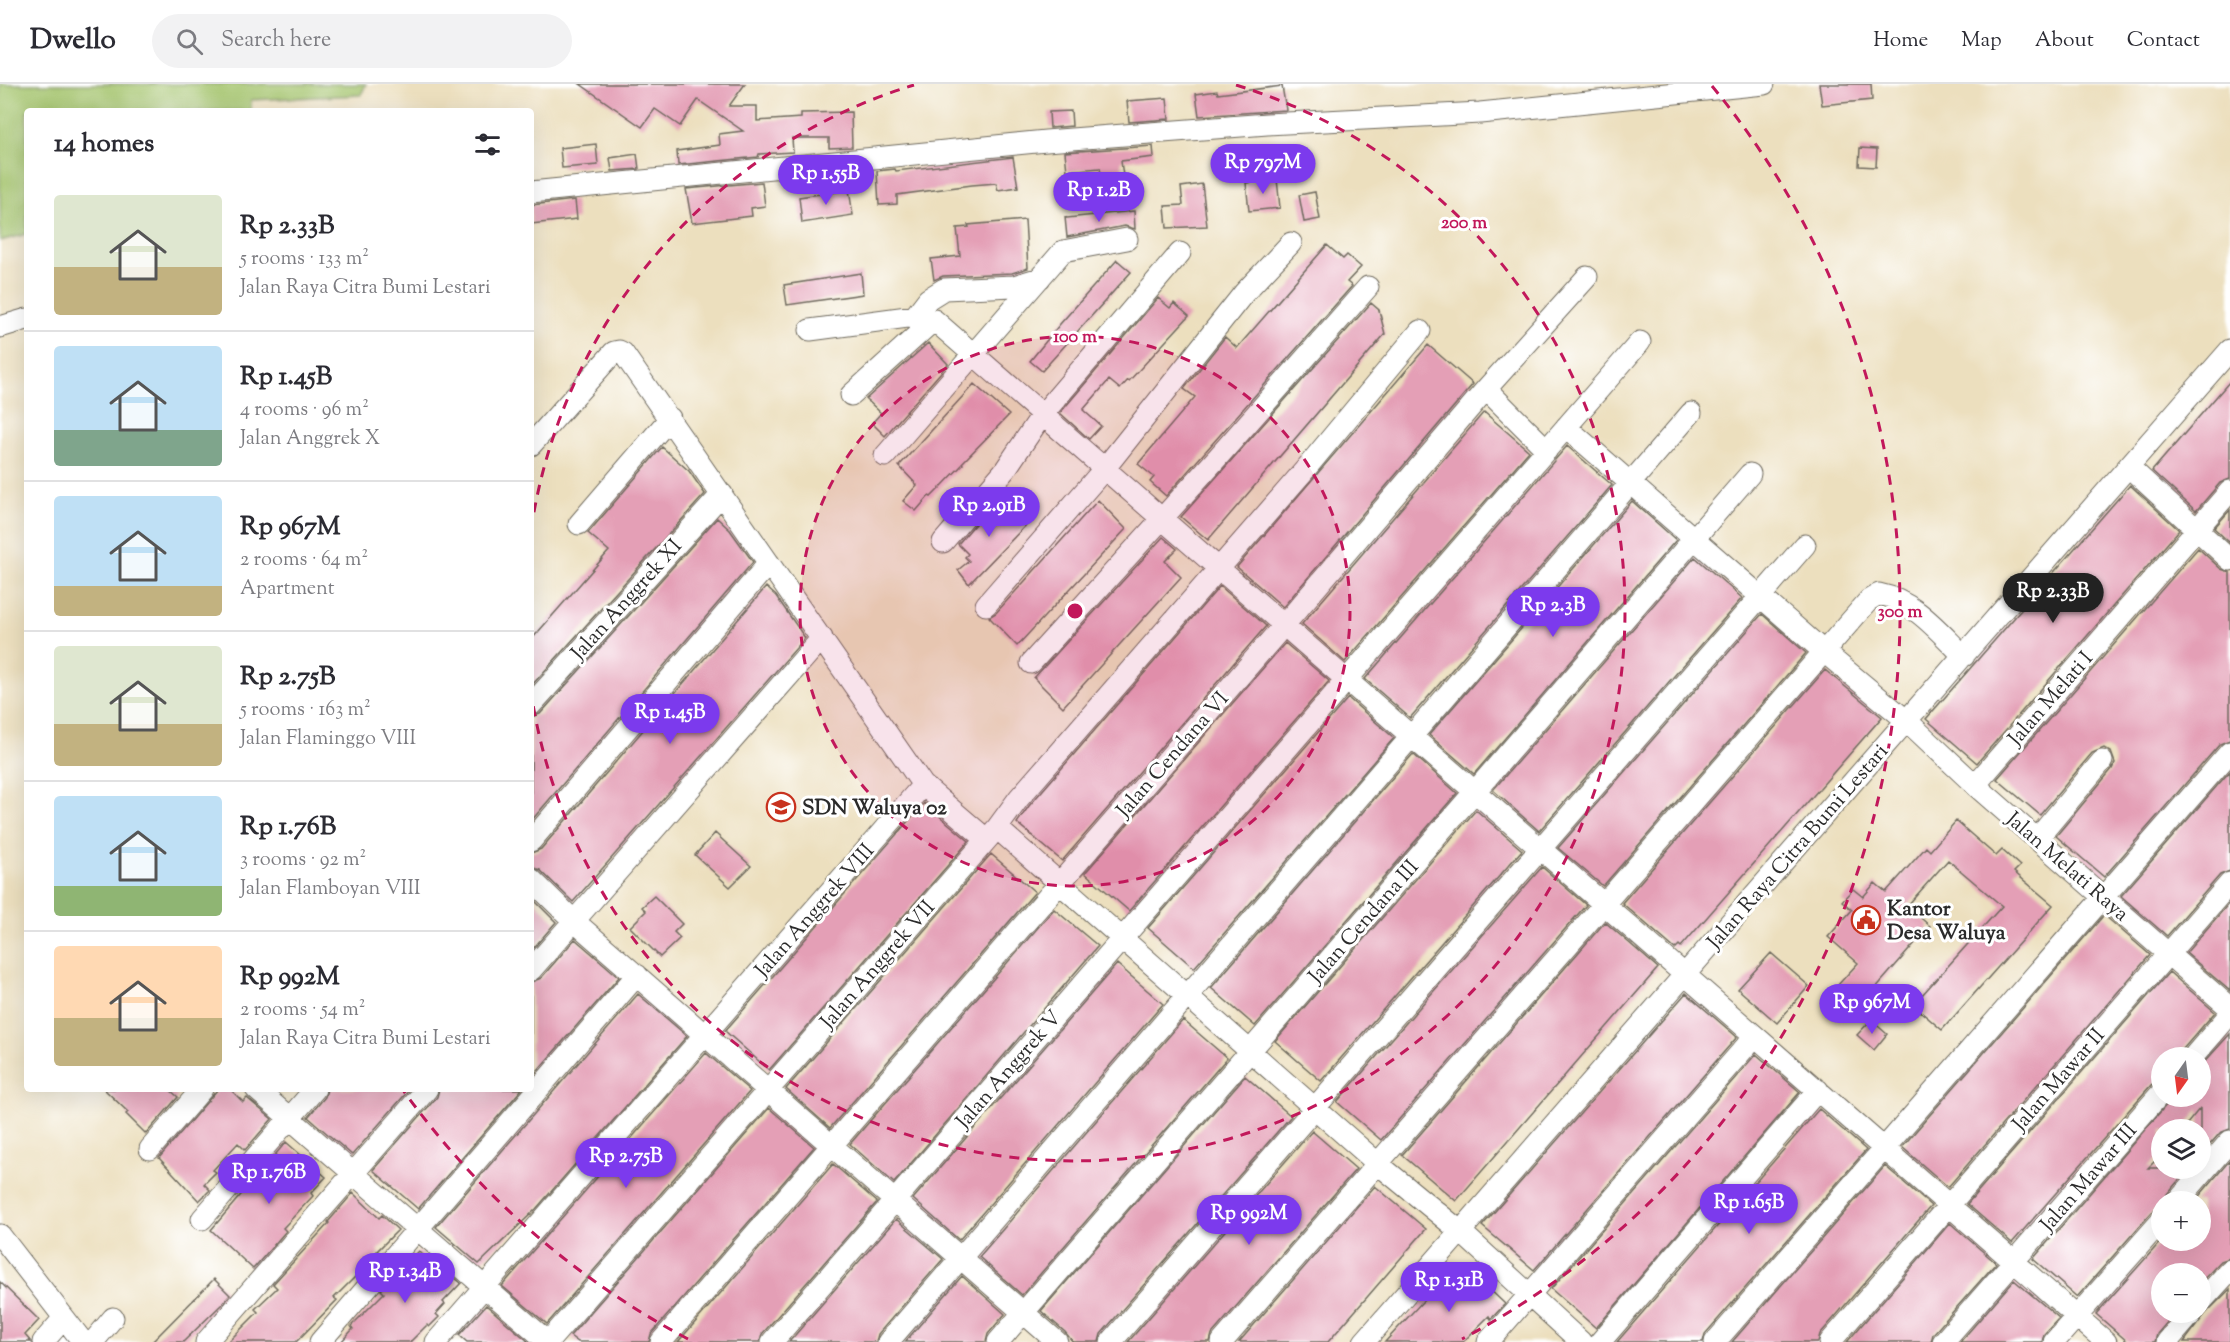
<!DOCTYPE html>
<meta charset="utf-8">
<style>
:root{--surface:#fff;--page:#f2f2f3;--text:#2b2b33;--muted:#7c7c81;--line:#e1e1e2;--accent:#7c3aed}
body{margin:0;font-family:"Sorts Mill Goudy",serif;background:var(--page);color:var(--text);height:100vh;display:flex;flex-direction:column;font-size:22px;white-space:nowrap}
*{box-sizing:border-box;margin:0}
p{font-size:20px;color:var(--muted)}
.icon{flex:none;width:33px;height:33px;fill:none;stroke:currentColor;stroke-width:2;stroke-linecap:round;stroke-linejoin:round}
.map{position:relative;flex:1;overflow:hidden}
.sheet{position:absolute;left:24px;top:24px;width:510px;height:984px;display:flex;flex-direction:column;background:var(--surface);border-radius:6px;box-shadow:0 6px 24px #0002}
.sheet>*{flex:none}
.needle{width:39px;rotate:194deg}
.controls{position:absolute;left:2151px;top:963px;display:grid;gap:12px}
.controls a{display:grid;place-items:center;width:60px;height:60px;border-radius:50%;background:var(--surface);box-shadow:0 6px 24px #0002;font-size:30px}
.price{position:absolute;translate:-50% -51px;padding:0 14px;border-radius:21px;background:var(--accent);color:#fff;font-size:20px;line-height:39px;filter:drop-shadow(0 2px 3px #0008)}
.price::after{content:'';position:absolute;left:50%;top:36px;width:18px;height:14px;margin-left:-9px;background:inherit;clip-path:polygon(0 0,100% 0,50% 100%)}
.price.current{background:#222;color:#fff}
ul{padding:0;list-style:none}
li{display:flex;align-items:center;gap:18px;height:150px;padding:0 30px}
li+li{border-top:2px solid var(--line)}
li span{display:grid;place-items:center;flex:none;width:168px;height:120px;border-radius:6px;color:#555}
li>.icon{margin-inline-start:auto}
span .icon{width:72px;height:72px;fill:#fffc;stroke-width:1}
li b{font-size:26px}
h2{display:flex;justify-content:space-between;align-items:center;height:72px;padding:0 30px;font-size:26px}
header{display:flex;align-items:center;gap:36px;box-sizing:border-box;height:84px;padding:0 30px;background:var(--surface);border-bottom:2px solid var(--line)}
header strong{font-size:28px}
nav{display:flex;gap:33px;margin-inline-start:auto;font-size:21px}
.search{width:420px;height:54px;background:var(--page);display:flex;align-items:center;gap:15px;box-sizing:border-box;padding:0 21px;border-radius:33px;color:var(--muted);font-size:22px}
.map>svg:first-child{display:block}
.green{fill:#a3c36b;stroke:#67774b;stroke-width:1.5}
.building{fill:#e49fb6}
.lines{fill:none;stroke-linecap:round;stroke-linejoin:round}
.minor-casing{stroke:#6f6a5e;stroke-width:23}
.minor{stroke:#fff;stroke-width:21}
.ring{fill:none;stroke:#c2185b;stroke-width:3;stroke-dasharray:10 8}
.labels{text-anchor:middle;stroke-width:6;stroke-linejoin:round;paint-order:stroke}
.street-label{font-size:21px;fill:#2b2b2b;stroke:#fff}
.poi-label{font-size:21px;font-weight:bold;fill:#2b2b2b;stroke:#fff;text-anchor:start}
.centre{fill:#c2185b;stroke:#fff;stroke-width:3}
.ring-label{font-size:18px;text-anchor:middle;font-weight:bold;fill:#c2185b;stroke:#fff;stroke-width:6;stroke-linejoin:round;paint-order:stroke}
</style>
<header>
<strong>Dwello</strong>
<div class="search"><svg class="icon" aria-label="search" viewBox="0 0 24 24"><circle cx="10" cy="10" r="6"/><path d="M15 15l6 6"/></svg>Search here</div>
<nav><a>Home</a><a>Map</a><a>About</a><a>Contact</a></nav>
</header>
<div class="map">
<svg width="2230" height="1258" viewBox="0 0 2230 1258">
<rect width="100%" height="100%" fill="#fff"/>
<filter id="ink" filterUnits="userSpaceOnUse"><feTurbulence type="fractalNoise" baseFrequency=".0167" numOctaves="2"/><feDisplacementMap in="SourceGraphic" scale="12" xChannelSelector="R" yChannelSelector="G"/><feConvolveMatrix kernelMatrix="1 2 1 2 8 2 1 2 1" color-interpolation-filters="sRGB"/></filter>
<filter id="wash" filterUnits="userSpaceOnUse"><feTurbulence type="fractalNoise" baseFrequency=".008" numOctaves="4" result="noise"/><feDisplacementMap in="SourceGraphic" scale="24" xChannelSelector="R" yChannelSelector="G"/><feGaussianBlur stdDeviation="1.35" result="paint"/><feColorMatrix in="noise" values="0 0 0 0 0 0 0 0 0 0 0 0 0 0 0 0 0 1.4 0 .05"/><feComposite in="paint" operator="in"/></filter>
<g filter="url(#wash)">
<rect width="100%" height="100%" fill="#ecdfbe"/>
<path class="green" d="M0 0H366L361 11 251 16V27H27V150L0 157Z"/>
<g id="blocks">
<path class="building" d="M580 0H745L729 22H757V37L801 34V29L851 28 852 63 829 64V54H792L793 68 759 70 758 73 678 81 677 67 720 61 719 50 743 47 698 16 680 42 655 25 642 43Z
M1819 0H1871L1872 16 1822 21Z
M1282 2 1286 26 1199 32 1196 10 1217 7 1218 10Z
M1167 14 1169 35 1129 38 1127 17Z
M1071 27 1072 42 1050 44 1049 28Z
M596 60 598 81 562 84 560 64Z
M1153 62 1154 73 1121 77 1123 92 1102 95 1100 84 1067 87 1065 68Z
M1860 64 1877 65 1876 83 1859 82Z
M637 70 639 85 612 87 610 74Z
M1013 73 1018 103 998 106 996 99 972 101 897 111V120L879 121 877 87 895 85 896 87Z
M1277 95 1280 124 1249 127 1246 99Z
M762 98 765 122 751 124 752 132 692 139 686 105Z
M1202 100 1207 142 1167 144 1165 122 1183 121 1181 103Z
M849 106 853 131 802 139 799 113Z
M1315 108 1320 135 1304 138 1299 111Z
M575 116 577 135 531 140V121Z
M1134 127 1135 145 1125 142 1067 153 1065 133 1067 134Z
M1025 136 1028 184 1012 189 943 192 934 196 931 175 960 172 957 144 969 143 968 141Z
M1327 161 1343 175 1347 171 1361 183 1347 198 1352 202 1166 412 1150 398 1154 393 1138 380 1195 313 1184 305 1225 253 1237 264Z
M1117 176 1131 188 1042 287 1030 277 1060 240Z
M861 189 863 210 787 221 784 201Z
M1158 214 1170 224 1174 219 1189 232 1129 297 1128 296 1120 305 1109 296 1083 326 1101 342 1089 355 1060 329Z
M1371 219 1379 226 1385 250 1208 456 1181 433Z
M928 259 948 280 885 352 872 339 881 329 866 315Z
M1428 261 1473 300 1283 523 1237 483Z
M2230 297V395L2220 399 2196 427 2152 387Z
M974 300 1009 331 962 379 963 380 941 403 931 413 929 412 916 427 903 417 917 401 899 382Z
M1484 328 1529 367 1345 578 1302 540Z
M1567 362 1612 401 1410 634 1365 595Z
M662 363 689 387 705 410 531 602V556L609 467 588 449Z
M2130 401 2179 446 1977 679 1926 635Z
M999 412 1027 440 969 500 958 486 969 477 965 473 968 470 958 460Z
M1098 416 1126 445 1017 562 989 533 996 529Z
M1632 417 1676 456 1474 690 1429 651Z
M2230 426V459L2214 444Z
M717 434 730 446 753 478 531 737V633L540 630Z
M1163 453 1177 465 1165 477 1181 493 1063 623 1034 594Z
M2198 464 2221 485 2230 488V656L2220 660 2104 793 2056 752 2112 685 2115 679 2111 668 2104 664 2092 669 2040 731 1997 695Z
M1695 473 1742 514 1539 747 1493 706Z
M1220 502 1266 542 1062 777 1017 739 1029 722Z
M766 503 776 512 805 554 573 818 540 786 531 783V769L541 765Z
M1762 530 1806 569 1603 802 1558 764Z
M1285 559 1329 597 1129 827 1085 789Z
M1825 586 1882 633 1681 863 1679 861 1675 865 1622 819Z
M1348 614 1394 654 1194 884 1148 844Z
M1413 670 1457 709 1255 942 1211 904Z
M2230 687V787L2220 791 2167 852 2121 812Z
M924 719 969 757 769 986 725 947Z
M1476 726 1522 766 1321 997 1275 957Z
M1956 737 1996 772 2002 766 2020 782 2014 788 2053 821 1942 946 1913 921 2002 822 1948 776 1907 822 1930 842 1860 922 1837 902 1858 879 1828 853 1852 826 1842 817 1853 805 1863 813 1875 799 1886 808 1926 763 1930 767Z
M715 749 751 782 730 803 695 771Z
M991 770 1035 808 830 1044 786 1005Z
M1542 783 1586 821 1381 1056 1337 1018Z
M654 812 682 840 674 848 680 854 660 873 630 843 646 827 642 823Z
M531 813 556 838 531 867Z
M2230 818V907L2186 869Z
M1054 825 1098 862 894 1099 850 1060Z
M2104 831 2150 871 1948 1103 1902 1063Z
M1605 838 1658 884 1456 1117 1402 1071Z
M575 855 619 893 531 994V898L541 894Z
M1771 869 1809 902 1777 939 1738 905Z
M1117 880 1163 920 959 1156 913 1115Z
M2169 888 2215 928 2182 966 2180 974H2162V996L2152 1000 2012 1159 1967 1120Z
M1686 909 1737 953 1534 1186 1482 1142Z
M638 910 687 952 536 1125 479 1180 436 1143Z
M1183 936 1227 974 1022 1211 979 1173Z
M1871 936 1887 950 1874 966 1857 951Z
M2230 950V1045L2220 1049 2200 1072V1024L2182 1046H2162V1070L2148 1084H2189L2167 1110 2165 1118H2162V1124L2152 1128 2077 1213 2033 1175 2174 1012H2200V983Z
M706 969 750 1007 547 1240 502 1202Z
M1756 970 1800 1008 1596 1244 1551 1205Z
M1245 992 1291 1032 1101 1250 1099 1258H1073L1065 1248 1041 1227Z
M104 1005H169L178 1013 146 1050 126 1030 128 1028Z
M218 1005H230L243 1018 247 1014 272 1035 245 1066 238 1059 213 1086 216 1088 204 1100 210 1106 199 1117 159 1074Z
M327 1005H410L352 1071 308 1033 325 1013Z
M439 1005H522L418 1125 373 1086 437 1013Z
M769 1024 814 1063 651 1250 649 1258H578L570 1252Z
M1819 1025 1866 1066 1705 1250 1703 1258H1617Z
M1312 1047 1356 1085 1212 1250 1210 1258H1128Z
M286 1058 326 1093 311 1109 313 1112 283 1144 286 1147 253 1185 211 1146Z
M2230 1076V1174L2221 1177 2200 1199V1190H2162V1228H2176L2157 1250 2155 1258H2128L2096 1230 2162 1156H2200V1118H2194Z
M833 1080 877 1118 762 1250 760 1258H678Z
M1885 1082 1931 1122 1820 1250 1818 1258H1732Z
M1375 1102 1426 1145 1362 1219 1328 1258H1239Z
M353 1109 379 1134 382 1131 398 1146 377 1167 380 1169 363 1189 361 1187 334 1214 337 1216 296 1258H228L258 1228 255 1225 277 1204 273 1200 329 1139 328 1138Z
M896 1135 943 1175 878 1250 876 1258H789Z
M1950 1139 1996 1179 1933 1250 1931 1258H1847Z
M419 1167 441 1190 445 1186 461 1199 443 1218 445 1220 436 1230 439 1233 429 1243 427 1241 410 1258H341L353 1245 351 1242 384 1209 381 1206Z
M1457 1184 1480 1206 1485 1201 1505 1220 1491 1235 1489 1232 1463 1258H1385L1435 1204 1436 1205Z
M962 1192 1005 1230 988 1250 986 1258H905Z
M214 1195 230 1211 221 1221 183 1258H152Z
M2014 1196 2059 1234 2044 1250 2042 1258H1960Z
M0 1198 39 1236 25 1251 31 1258H0Z
M2230 1205V1258H2184L2205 1230Z
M486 1221 529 1258H467L459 1251Z"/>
</g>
</g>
<g filter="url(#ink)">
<use href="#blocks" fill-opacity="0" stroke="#6f6a5e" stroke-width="1.5"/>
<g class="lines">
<g class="minor-casing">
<path id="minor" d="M531 108 1046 57 1267 40 1480 29 1764 0
M915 232 934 236 2106 1258
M0 243 27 235
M810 246 915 232 928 215 944 205 1014 202 1040 194
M1486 305 1547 366
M851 311 934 236
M1566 343 1823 567 1907 637 1975 701 2230 924
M531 361 614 268 619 267 623 269 923 701 986 755
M885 372 1063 167 1127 155
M2129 383 2230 476
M579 440 670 334
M943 458 1005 386 1042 331 1180 169
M986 521 1105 384 1244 209 1291 159
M1031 579 1218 373 1368 203
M531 621 722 410
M1975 701 2230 407
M997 744 1377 1079 1461 1148 1581 1258
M2037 755 2102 677
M531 757 769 479
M531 795 574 837 1057 1258
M531 886 822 554
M2192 974 2230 930
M256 1005 548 1258
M150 1065 202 1005
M2177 1118 2230 1057
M202 1135 315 1005
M0 1151 83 1258
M2200 1219 2230 1186
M43 1258 64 1234
M93 1258 113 1234
M206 1258 427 1005
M320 1258 637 891
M436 1258 923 701
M548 1258 997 744 1019 714 1303 388 1420 247
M661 1258 1284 541 1486 305 1587 193
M772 1258 1640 258
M888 1258 1691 329
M998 1258 1750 390
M1111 1258 1805 461
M1222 1258 1869 516 1879 510C1915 517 1939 548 1964 572
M1364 1258 2230 266
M1488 1258 1755 952
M1600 1258 1818 1006
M1715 1258 2230 668
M1830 1258 2230 799
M1943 1258 2162 1008
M2054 1258 2162 1136
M2167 1258 2193 1228"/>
</g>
<use href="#minor" class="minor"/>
</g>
</g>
<circle cx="1075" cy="527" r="275" fill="#c2185b" fill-opacity=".12"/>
<g class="ring">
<circle cx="1075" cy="527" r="275"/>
<path d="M531 446A550 550 0 0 1 914 1M1236 1A550 550 0 1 1 531 608"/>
<path d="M688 1255A825 825 0 0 1 403 1006M1712 2A825 825 0 0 1 1462 1255"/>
</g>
<defs>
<g id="school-ring" transform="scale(1.5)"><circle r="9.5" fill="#fff" stroke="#c8321e" stroke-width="1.5"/><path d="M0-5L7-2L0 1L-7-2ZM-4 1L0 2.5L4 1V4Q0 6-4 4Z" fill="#c8321e"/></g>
<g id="civic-ring" transform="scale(1.5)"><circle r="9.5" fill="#fff" stroke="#c8321e" stroke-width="1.5"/><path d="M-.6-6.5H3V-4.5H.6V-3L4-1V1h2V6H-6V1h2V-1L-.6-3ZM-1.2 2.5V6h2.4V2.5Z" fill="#c8321e"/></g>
</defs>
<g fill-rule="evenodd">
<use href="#school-ring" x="781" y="723"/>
<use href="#civic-ring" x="1866" y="836"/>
</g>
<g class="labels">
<g class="street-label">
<text transform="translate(626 515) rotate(-48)" y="7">Jalan Anggrek XI</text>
<text transform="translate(2050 614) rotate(-49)" y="7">Jalan Melati I</text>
<text transform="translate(1172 670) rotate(-49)" y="7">Jalan Cendana VI</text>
<text transform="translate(1797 762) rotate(-49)" y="7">Jalan Raya Citra Bumi Lestari</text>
<text transform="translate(2068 782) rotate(41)" y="7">Jalan Melati Raya</text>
<text transform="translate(814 826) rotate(-49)" y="7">Jalan Anggrek VIII</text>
<text transform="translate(1363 837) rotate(-49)" y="7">Jalan Cendana III</text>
<text transform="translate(877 880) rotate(-49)" y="7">Jalan Anggrek VII</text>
<text transform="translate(1008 985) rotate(-49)" y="7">Jalan Anggrek V</text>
<text transform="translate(2058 995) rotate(-49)" y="7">Jalan Mawar II</text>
<text transform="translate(2088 1093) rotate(-49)" y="7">Jalan Mawar III</text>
</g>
<g class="poi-label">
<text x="802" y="730">SDN Waluya 02</text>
<text x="1887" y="831">Kantor<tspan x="1887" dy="24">Desa Waluya</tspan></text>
</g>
</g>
<circle cx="1075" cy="527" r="9" class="centre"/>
<g class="ring-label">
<text x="1464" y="144">200 m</text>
<text x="1075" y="258">100 m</text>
<text x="1900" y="533">300 m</text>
</g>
</svg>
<div class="controls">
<a><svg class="needle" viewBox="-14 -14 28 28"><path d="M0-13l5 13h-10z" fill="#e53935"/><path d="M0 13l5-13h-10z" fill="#7c7c81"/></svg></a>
<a><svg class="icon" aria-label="layers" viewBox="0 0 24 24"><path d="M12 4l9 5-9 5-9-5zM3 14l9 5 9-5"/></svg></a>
<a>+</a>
<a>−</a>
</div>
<b class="price" style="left:1263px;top:111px">Rp 797M</b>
<b class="price" style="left:826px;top:122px">Rp 1.55B</b>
<b class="price" style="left:1099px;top:139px">Rp 1.2B</b>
<b class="price" style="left:989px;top:454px">Rp 2.91B</b>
<b class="price current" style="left:2053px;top:540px">Rp 2.33B</b>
<b class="price" style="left:1553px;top:554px">Rp 2.3B</b>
<b class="price" style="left:670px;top:661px">Rp 1.45B</b>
<b class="price" style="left:1872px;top:951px">Rp 967M</b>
<b class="price" style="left:626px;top:1105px">Rp 2.75B</b>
<b class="price" style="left:269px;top:1121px">Rp 1.76B</b>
<b class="price" style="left:1749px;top:1151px">Rp 1.65B</b>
<b class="price" style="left:1249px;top:1162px">Rp 992M</b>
<b class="price" style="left:405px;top:1220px">Rp 1.34B</b>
<b class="price" style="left:1449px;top:1229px">Rp 1.31B</b>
<section class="sheet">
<h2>14 homes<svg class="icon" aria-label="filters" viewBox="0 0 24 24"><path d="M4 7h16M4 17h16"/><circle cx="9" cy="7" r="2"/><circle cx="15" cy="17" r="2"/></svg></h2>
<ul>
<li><span style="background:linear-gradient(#dfe7d0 60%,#c2b280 0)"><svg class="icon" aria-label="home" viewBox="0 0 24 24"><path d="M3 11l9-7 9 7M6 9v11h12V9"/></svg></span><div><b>Rp 2.33B</b><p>5 rooms · 133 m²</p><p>Jalan Raya Citra Bumi Lestari</p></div></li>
<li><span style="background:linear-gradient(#bfe0f5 70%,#7fa58c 0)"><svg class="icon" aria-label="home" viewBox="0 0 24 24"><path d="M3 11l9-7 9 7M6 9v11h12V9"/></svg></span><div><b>Rp 1.45B</b><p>4 rooms · 96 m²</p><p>Jalan Anggrek X</p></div></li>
<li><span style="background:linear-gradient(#bfe0f5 75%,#c2b280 0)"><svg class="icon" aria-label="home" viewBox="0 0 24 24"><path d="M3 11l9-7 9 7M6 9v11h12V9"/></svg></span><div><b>Rp 967M</b><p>2 rooms · 64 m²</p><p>Apartment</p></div></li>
<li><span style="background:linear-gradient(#dfe7d0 65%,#c2b280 0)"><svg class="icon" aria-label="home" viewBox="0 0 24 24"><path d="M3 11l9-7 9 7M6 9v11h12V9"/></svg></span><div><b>Rp 2.75B</b><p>5 rooms · 163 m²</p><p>Jalan Flaminggo VIII</p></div></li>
<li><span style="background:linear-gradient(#bfe0f5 75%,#8fb573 0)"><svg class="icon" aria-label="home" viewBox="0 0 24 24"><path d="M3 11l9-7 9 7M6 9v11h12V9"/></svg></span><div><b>Rp 1.76B</b><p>3 rooms · 92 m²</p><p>Jalan Flamboyan VIII</p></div></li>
<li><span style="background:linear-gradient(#ffd9b3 60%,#c2b280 0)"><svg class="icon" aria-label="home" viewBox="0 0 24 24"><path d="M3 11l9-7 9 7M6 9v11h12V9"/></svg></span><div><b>Rp 992M</b><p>2 rooms · 54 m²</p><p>Jalan Raya Citra Bumi Lestari</p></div></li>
</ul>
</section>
</div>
